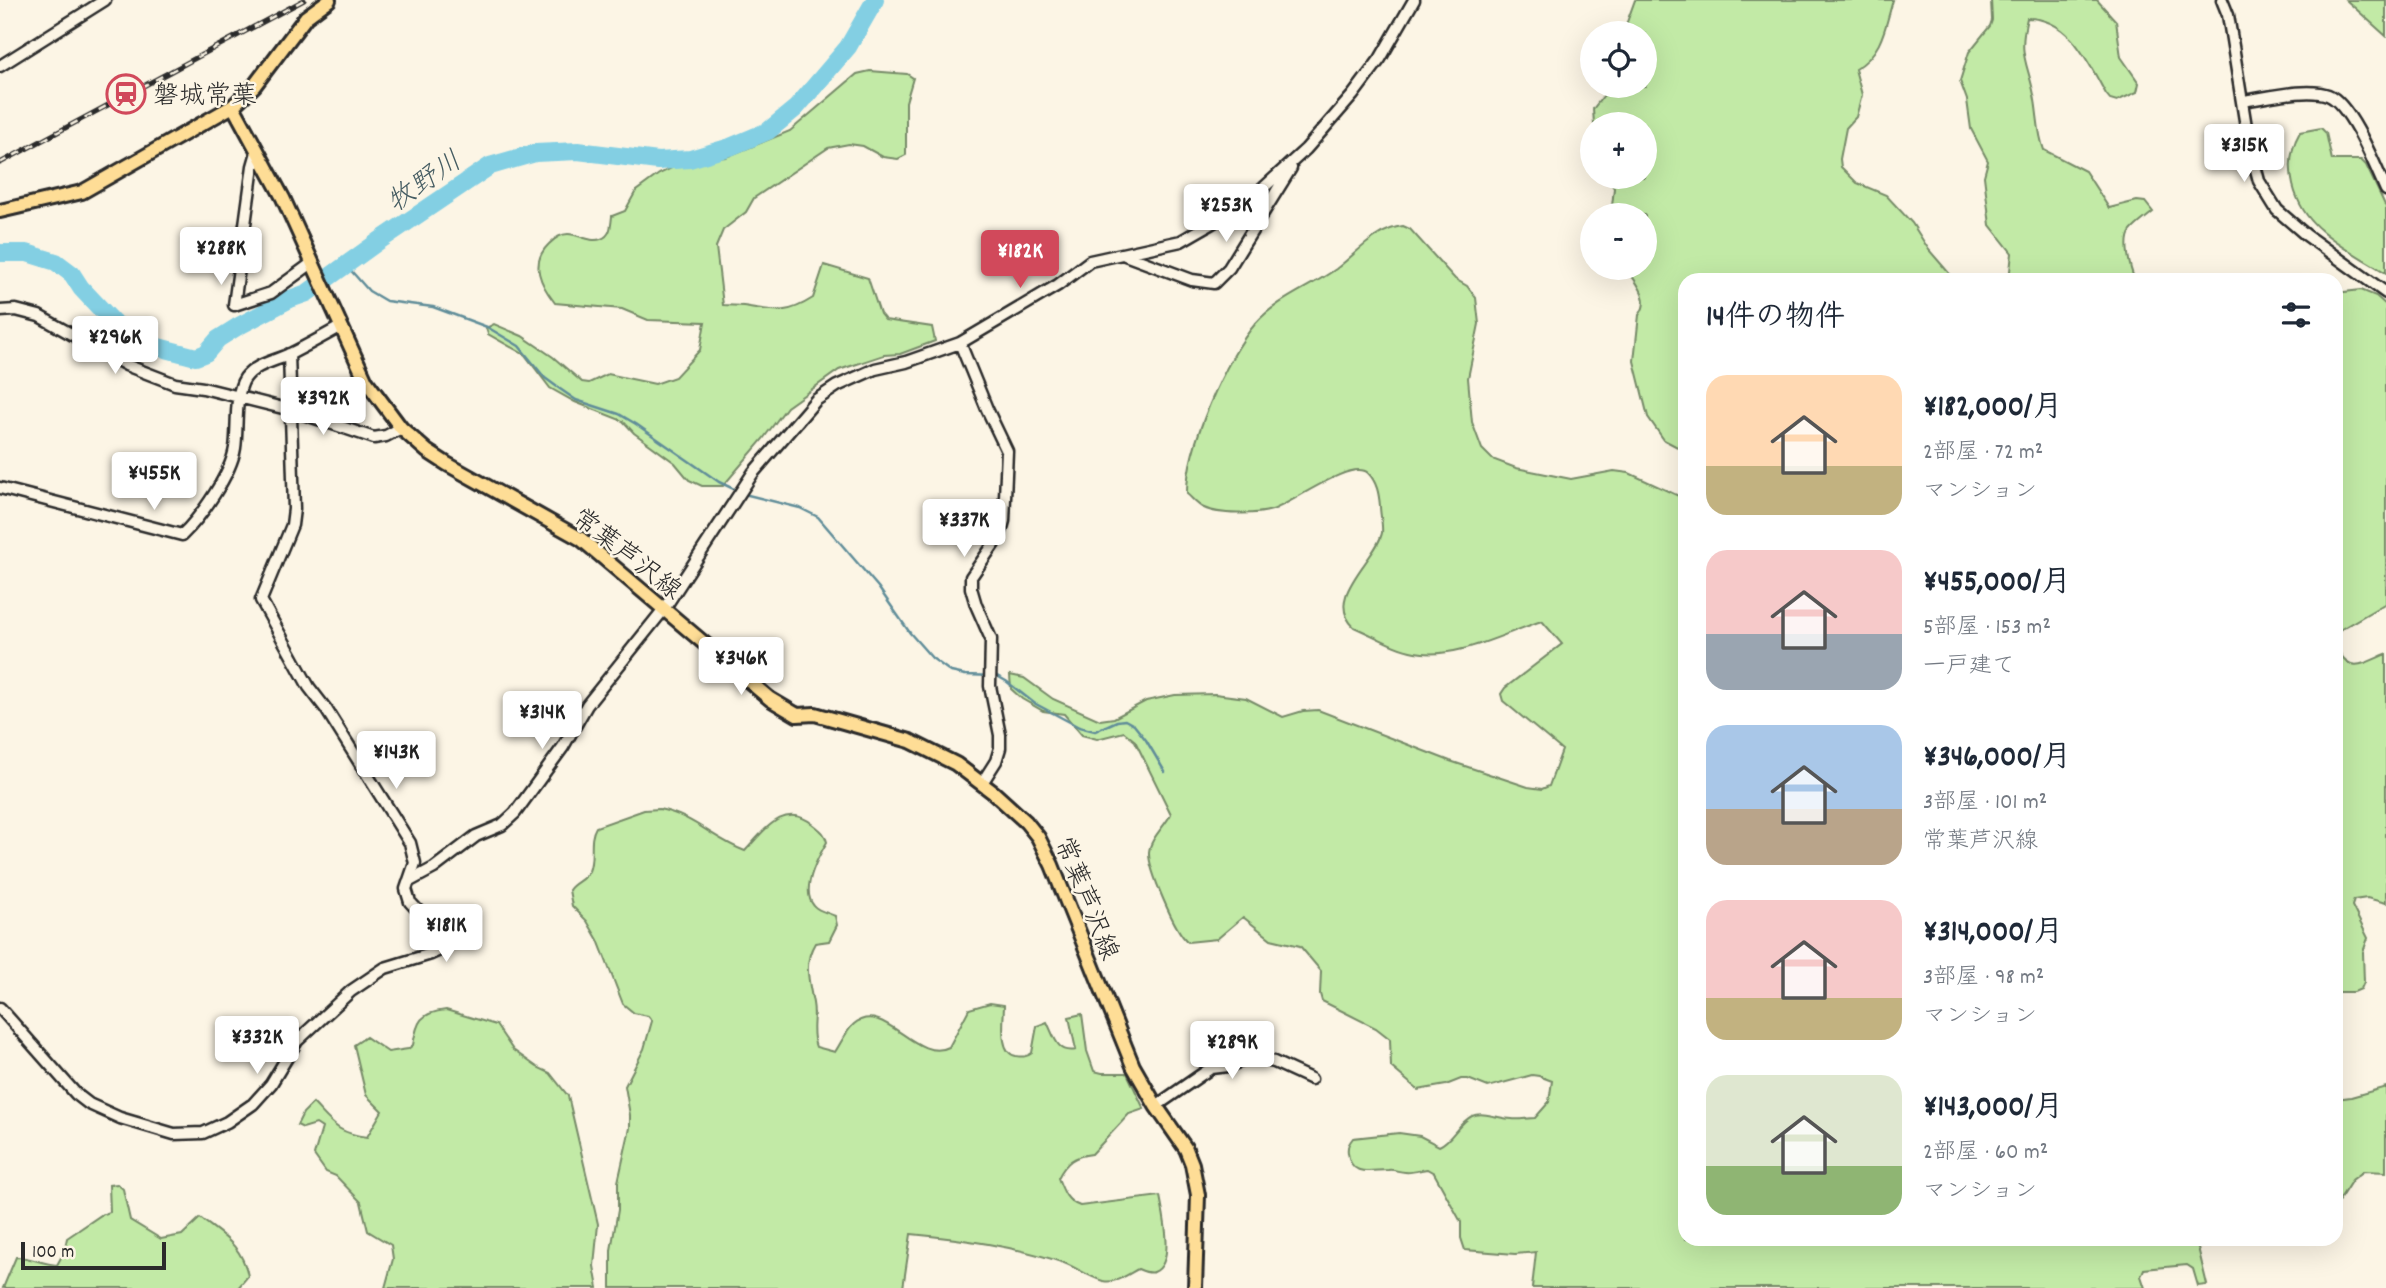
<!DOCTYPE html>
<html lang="ja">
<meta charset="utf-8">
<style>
:root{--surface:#fff;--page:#f2f2f3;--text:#1f2937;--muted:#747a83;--accent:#d1495b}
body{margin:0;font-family:Dekko,"Klee One",sans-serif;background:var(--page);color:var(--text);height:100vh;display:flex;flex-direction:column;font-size:26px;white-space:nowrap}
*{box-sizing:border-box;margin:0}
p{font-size:23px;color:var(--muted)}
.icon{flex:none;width:38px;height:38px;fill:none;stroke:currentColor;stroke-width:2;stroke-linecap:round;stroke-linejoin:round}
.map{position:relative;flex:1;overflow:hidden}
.side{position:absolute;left:1678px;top:273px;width:665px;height:973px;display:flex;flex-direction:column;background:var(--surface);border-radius:21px;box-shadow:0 7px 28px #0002}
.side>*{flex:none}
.tools{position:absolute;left:1580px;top:21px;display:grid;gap:14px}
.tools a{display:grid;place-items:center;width:77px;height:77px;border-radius:50%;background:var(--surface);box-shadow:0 7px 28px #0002;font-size:35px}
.scale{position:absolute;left:21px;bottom:18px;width:145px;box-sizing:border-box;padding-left:7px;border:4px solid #2b2b2b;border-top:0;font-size:19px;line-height:24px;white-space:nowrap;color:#2b2b2b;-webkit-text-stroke:5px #fcf5e5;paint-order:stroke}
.price{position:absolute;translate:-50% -60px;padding:0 16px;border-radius:7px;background:#fff;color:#222;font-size:23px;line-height:46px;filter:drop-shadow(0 2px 4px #0008)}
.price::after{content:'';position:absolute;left:50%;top:42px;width:21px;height:16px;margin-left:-10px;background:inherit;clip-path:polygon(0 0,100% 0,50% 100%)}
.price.selected{background:var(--accent);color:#fff}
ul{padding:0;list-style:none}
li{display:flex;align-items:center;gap:21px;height:175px;padding:0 28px}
li span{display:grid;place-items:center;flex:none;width:196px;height:140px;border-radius:21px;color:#555}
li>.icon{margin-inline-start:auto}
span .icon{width:84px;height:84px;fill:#fffc;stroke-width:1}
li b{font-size:30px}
h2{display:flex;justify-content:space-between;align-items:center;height:84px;padding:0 28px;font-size:30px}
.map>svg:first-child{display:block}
.green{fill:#c2eaa6;stroke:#768a68;stroke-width:2}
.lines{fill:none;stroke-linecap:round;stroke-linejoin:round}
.stream{stroke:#608d99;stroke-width:2.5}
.river{stroke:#83cfe3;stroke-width:18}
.minor-casing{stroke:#2b2b2b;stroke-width:15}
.major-casing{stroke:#2b2b2b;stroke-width:18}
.minor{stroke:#fcf5e5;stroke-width:10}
.major{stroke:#fedd96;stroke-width:12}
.rail-casing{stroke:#2b2b2b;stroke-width:5}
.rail{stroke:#fcf5e5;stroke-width:2.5;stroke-dasharray:8;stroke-linecap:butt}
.labels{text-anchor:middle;stroke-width:5;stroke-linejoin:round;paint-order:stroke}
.poi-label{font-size:26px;fill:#2b2b2b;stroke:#fcf5e5;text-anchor:start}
.street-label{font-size:26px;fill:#2b2b2b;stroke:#fcf5e5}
.water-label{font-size:28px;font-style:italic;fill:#455c62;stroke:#fcf5e5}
</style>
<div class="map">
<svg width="2386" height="1288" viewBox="0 0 2386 1288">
<rect width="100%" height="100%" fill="#fcf5e5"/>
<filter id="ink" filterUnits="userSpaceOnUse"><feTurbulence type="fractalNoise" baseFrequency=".0143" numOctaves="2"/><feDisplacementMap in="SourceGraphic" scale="14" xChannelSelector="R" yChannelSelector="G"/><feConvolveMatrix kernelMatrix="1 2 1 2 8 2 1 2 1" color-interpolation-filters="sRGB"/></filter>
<g filter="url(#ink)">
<path class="green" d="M1635 0H1893C1885 28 1882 54 1855 69L1862 95 1856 117 1846 128 1840 159 1841 167 1857 183 1886 195 1912 223 1929 250 1955 280H1685V451L1664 440 1648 417 1634 361 1639 315C1652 299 1636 282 1626 268H1645V215H1611L1614 188 1607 177H1645V124H1594L1593 109 1611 86H1645V33H1623Z
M1991 0H2097L2116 21 2121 57 2139 83 2137 92 2117 101 2110 99 2106 94C2088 62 2070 18 2027 18 2018 56 2027 60 2034 95 2038 113 2037 132 2044 150L2085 171 2109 208 2137 201 2145 202 2153 212C2146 218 2137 224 2131 231 2123 241 2130 269 2135 280H2009L2012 253 1990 225 1984 176 1988 161 1971 129 1967 100 1960 81 1969 52 1990 26 1992 20Z
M2346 0H2386V36Z
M870 71 907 74 913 78 906 102V155L898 159 883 157 863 146 849 144 828 148 754 198 746 212 723 230 716 247 723 305C732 306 741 305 750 307 778 312 788 314 813 298L824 265 868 278 880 314 885 320 932 327 935 341 900 354 884 355 839 370 787 407 763 439 723 486H702L689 480 675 463 634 433 623 421 575 402 550 388 525 355 488 334 486 328 494 324 522 336 553 357 582 382 589 383 608 374 655 384 675 377 700 350 705 322 648 320 622 309 555 303C541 285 529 263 549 244 554 239 561 234 568 234 579 234 590 243 601 239 611 236 611 225 612 216L625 211 636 191 659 174 684 162 726 157 790 131 857 74Z
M2321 128 2326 133 2332 160H2361L2366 165 2386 207V273C2365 260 2341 247 2322 231 2293 207 2281 165 2300 132Z
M1403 226 1410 229 1455 279 1467 286 1476 298 1479 324 1468 378 1472 422 1482 449 1492 459 1516 468 1571 479 1614 471 1629 473 1681 497 1685 503V1239H2196L2207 1285 2198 1286 2193 1269 2187 1265 2144 1269 2141 1276 2145 1288H1532L1536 1252 1515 1254 1465 1250 1461 1238V1222L1434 1173 1427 1169C1420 1170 1412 1173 1405 1172 1399 1172 1394 1169 1388 1170 1371 1170 1351 1178 1348 1153 1347 1146 1349 1143 1353 1138L1399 1133 1420 1136 1439 1146C1452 1141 1458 1123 1472 1116 1483 1111 1500 1119 1512 1119 1519 1120 1527 1118 1535 1118L1549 1102 1552 1081 1539 1076 1532 1075 1488 1087 1468 1079H1461L1446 1085 1418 1090 1391 1067 1390 1039 1376 1028 1322 1001 1320 994 1321 971 1300 946 1271 939 1243 917 1217 939 1188 942C1175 932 1148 868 1149 852 1150 839 1165 826 1171 814L1135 741 1124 732 1097 739 1082 735 1064 714 1043 711 1022 699 1011 689 1010 675 1024 678 1053 699 1100 720 1114 718 1146 701 1175 695 1215 694 1246 698 1283 717 1303 711 1318 710 1450 761 1528 787 1542 789 1549 786 1562 750 1503 701 1501 694 1505 688 1562 644 1542 621C1504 633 1456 660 1415 652 1395 649 1373 635 1354 627 1323 597 1376 560 1382 533 1383 525 1380 514 1380 506 1379 494 1377 482 1368 473 1352 458 1291 504 1272 510 1257 515 1218 515 1204 508 1198 506 1192 498 1187 494 1186 448 1226 357 1256 323 1277 299 1311 287 1336 269 1357 253 1376 229 1403 226Z
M2361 290 2376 296 2386 305V603L2336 632V293Z
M2336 646C2349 675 2362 664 2386 654V903L2367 898 2354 900 2352 906 2368 938 2363 952 2364 982 2361 989 2354 992H2336Z
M659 809C692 815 715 840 745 851 764 831 784 800 814 825 820 830 825 833 827 842 818 857 800 890 814 906 818 911 829 913 835 916L837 925 829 941 815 943C803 963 809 981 813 1003 816 1018 810 1032 816 1047L835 1052C841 1043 846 1031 854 1024 884 999 916 1064 949 1047L969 1009 990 1003 1004 1005C1004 1019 998 1053 1016 1056 1023 1057 1027 1057 1032 1053L1037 1026 1047 1022C1054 1036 1057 1054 1076 1050L1069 1017 1082 1014 1087 1051 1094 1071 1102 1073H1127L1144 1109 1129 1114 1092 1154C1074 1156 1066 1162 1058 1178 1063 1191 1067 1202 1080 1206L1160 1196C1163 1213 1176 1264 1154 1272 1149 1274 1143 1271 1138 1269 1127 1275 1115 1284 1103 1281 1089 1277 1077 1268 1064 1263 1014 1246 963 1239 911 1234L903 1288H611V1250L618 1210V1182L630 1128V1115L625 1086 644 1049 652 1021 648 1016 634 1013 623 1004 598 940 587 921 572 906 569 890C574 882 584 881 589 871 595 857 588 840 596 827L644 810Z
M446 1010 496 1025 513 1050 537 1067 550 1073 568 1096 598 1224 594 1266 598 1288H385L393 1259 391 1245 368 1231 361 1202 336 1176 326 1172 314 1155 322 1128 316 1124 303 1128 297 1125 303 1113 313 1103C333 1124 337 1133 367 1137L382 1111 366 1095 354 1045 366 1037 388 1052 408 1049 413 1045C417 1021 420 1013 446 1010Z
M2386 1087V1172L2364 1171 2352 1180 2336 1205V1099L2351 1097Z
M117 1184 123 1189 130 1220 161 1239 182 1235 200 1218C223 1236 242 1245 248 1276L238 1288H3L16 1257C31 1257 42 1264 57 1265L64 1252 67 1238 101 1215 110 1212 109 1185Z"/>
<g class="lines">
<path class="stream" d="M346 265 369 291 386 301 433 307 487 327 519 346 545 378 560 389 576 400 619 414 636 424 719 482 738 491
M744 494 800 508 818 517 878 587 910 633 932 658 951 672 965 675 997 676 1006 681 1034 703 1079 727 1095 731 1117 721 1125 720 1134 725 1146 740 1165 772"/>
<path class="river" d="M0 253H27L56 262 72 274 81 288 113 322 134 336 147 344 196 357 206 353 218 339 237 327 290 299 307 293 379 241 490 166 535 153 578 151 658 161 690 159 730 147 768 131 796 108 848 47 875 0"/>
<g class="minor-casing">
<path id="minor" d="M2222 0 2228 15 2248 139 2259 181 2277 210 2306 235 2386 293
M0 66 105 0
M2243 101C2265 98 2308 87 2328 95 2351 104 2376 168 2386 190
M257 152 253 166 234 305 271 293 312 263
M1125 255 1192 280 1214 283 1229 268 1291 168
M0 311 16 310 39 316 126 365 175 384 203 388 291 410 374 438 386 436 401 428
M960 343 987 409 1007 451 1004 521 1000 535 971 577V588L976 605 991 639 990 686 1000 735V748L996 761 982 783
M0 488 182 535C201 517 231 474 235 448 238 429 234 394 245 378 256 363 277 361 292 353 308 345 324 336 340 327
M408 882 434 868 476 836 502 825 515 813 563 747 587 705 664 609 753 473 816 400 837 386 875 369 906 362 960 343 1058 285 1090 261 1181 241 1247 203 1306 149 1353 95 1380 59 1414 0
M0 1008 76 1094 89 1104 120 1118 174 1134 203 1133 227 1122 253 1104 271 1084 297 1041 351 991 385 968 431 954 444 948 443 938 410 902 406 889 415 863 410 843 326 709 309 687 261 600 292 525 294 509 289 354
M1156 1106 1211 1068 1228 1066 1252 1057 1274 1062 1311 1079"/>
</g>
<g class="major-casing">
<path id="major" d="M233 106 283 198 366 381 401 428 427 451 447 464 581 539 770 699 797 715 815 714 910 741 956 764 994 793 1026 822 1038 837 1052 865 1133 1066 1156 1106 1186 1149 1192 1164 1198 1195 1195 1288
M0 211 82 192 233 106 254 86 306 17 329 0"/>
</g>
<use href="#minor" class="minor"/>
<use href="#major" class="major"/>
<g class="rail-casing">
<path id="rail" d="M0 163 304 0"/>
</g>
<use href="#rail" class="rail"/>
</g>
</g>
<defs>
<g id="station-ring" transform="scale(2.0125)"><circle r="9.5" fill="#fcf5e5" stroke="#d1495b" stroke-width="1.5"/><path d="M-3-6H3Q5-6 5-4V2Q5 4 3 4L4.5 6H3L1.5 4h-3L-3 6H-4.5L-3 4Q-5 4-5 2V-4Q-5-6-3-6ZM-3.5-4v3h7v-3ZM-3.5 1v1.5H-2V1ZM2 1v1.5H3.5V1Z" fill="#d1495b"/></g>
</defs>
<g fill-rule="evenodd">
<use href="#station-ring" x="126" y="94"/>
</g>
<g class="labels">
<g class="poi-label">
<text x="153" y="103">磐城常葉</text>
</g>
<g class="street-label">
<text transform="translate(628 553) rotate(38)" y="9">常葉芦沢線</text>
<text transform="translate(1088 898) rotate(68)" y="9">常葉芦沢線</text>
</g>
<g class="water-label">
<text transform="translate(423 180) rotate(-35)" y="10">牧野川</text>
</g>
</g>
</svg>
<div class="tools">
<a><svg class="icon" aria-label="locate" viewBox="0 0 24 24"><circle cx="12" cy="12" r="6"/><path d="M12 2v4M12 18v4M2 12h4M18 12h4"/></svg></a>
<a>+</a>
<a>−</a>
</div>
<div class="scale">100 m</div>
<b class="price" style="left:2244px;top:184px">¥315K</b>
<b class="price" style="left:1226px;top:244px">¥253K</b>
<b class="price" style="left:221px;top:287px">¥288K</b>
<b class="price selected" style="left:1020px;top:290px">¥182K</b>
<b class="price" style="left:115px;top:376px">¥296K</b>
<b class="price" style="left:323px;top:437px">¥392K</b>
<b class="price" style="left:154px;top:512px">¥455K</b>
<b class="price" style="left:964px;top:559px">¥337K</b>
<b class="price" style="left:741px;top:697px">¥346K</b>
<b class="price" style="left:542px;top:751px">¥314K</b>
<b class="price" style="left:396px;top:791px">¥143K</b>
<b class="price" style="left:446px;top:964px">¥181K</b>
<b class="price" style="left:257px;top:1076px">¥332K</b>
<b class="price" style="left:1232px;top:1081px">¥289K</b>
<section class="side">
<h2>14件の物件<svg class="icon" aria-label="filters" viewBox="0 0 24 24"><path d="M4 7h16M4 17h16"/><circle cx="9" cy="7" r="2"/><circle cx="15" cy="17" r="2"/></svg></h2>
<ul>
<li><span style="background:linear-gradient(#ffd9b3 65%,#c2b280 0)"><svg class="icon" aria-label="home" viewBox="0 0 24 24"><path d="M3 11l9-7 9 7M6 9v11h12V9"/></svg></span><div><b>¥182,000/月</b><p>2部屋 · 72 m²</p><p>マンション</p></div></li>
<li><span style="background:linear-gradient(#f6c9c9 60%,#9aa5b1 0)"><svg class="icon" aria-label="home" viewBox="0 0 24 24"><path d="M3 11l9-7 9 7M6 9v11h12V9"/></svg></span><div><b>¥455,000/月</b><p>5部屋 · 153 m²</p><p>一戸建て</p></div></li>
<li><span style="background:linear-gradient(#a9c7e8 60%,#b9a48a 0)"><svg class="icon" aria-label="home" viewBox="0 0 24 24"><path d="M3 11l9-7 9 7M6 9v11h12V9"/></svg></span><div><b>¥346,000/月</b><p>3部屋 · 101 m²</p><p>常葉芦沢線</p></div></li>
<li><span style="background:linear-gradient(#f6c9c9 70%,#c2b280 0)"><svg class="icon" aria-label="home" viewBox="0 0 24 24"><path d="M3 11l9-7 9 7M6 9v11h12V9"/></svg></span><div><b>¥314,000/月</b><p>3部屋 · 98 m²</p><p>マンション</p></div></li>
<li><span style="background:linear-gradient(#dfe7d0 65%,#8fb573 0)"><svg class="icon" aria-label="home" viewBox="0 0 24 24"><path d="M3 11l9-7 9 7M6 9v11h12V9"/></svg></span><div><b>¥143,000/月</b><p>2部屋 · 60 m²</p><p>マンション</p></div></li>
</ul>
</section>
</div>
